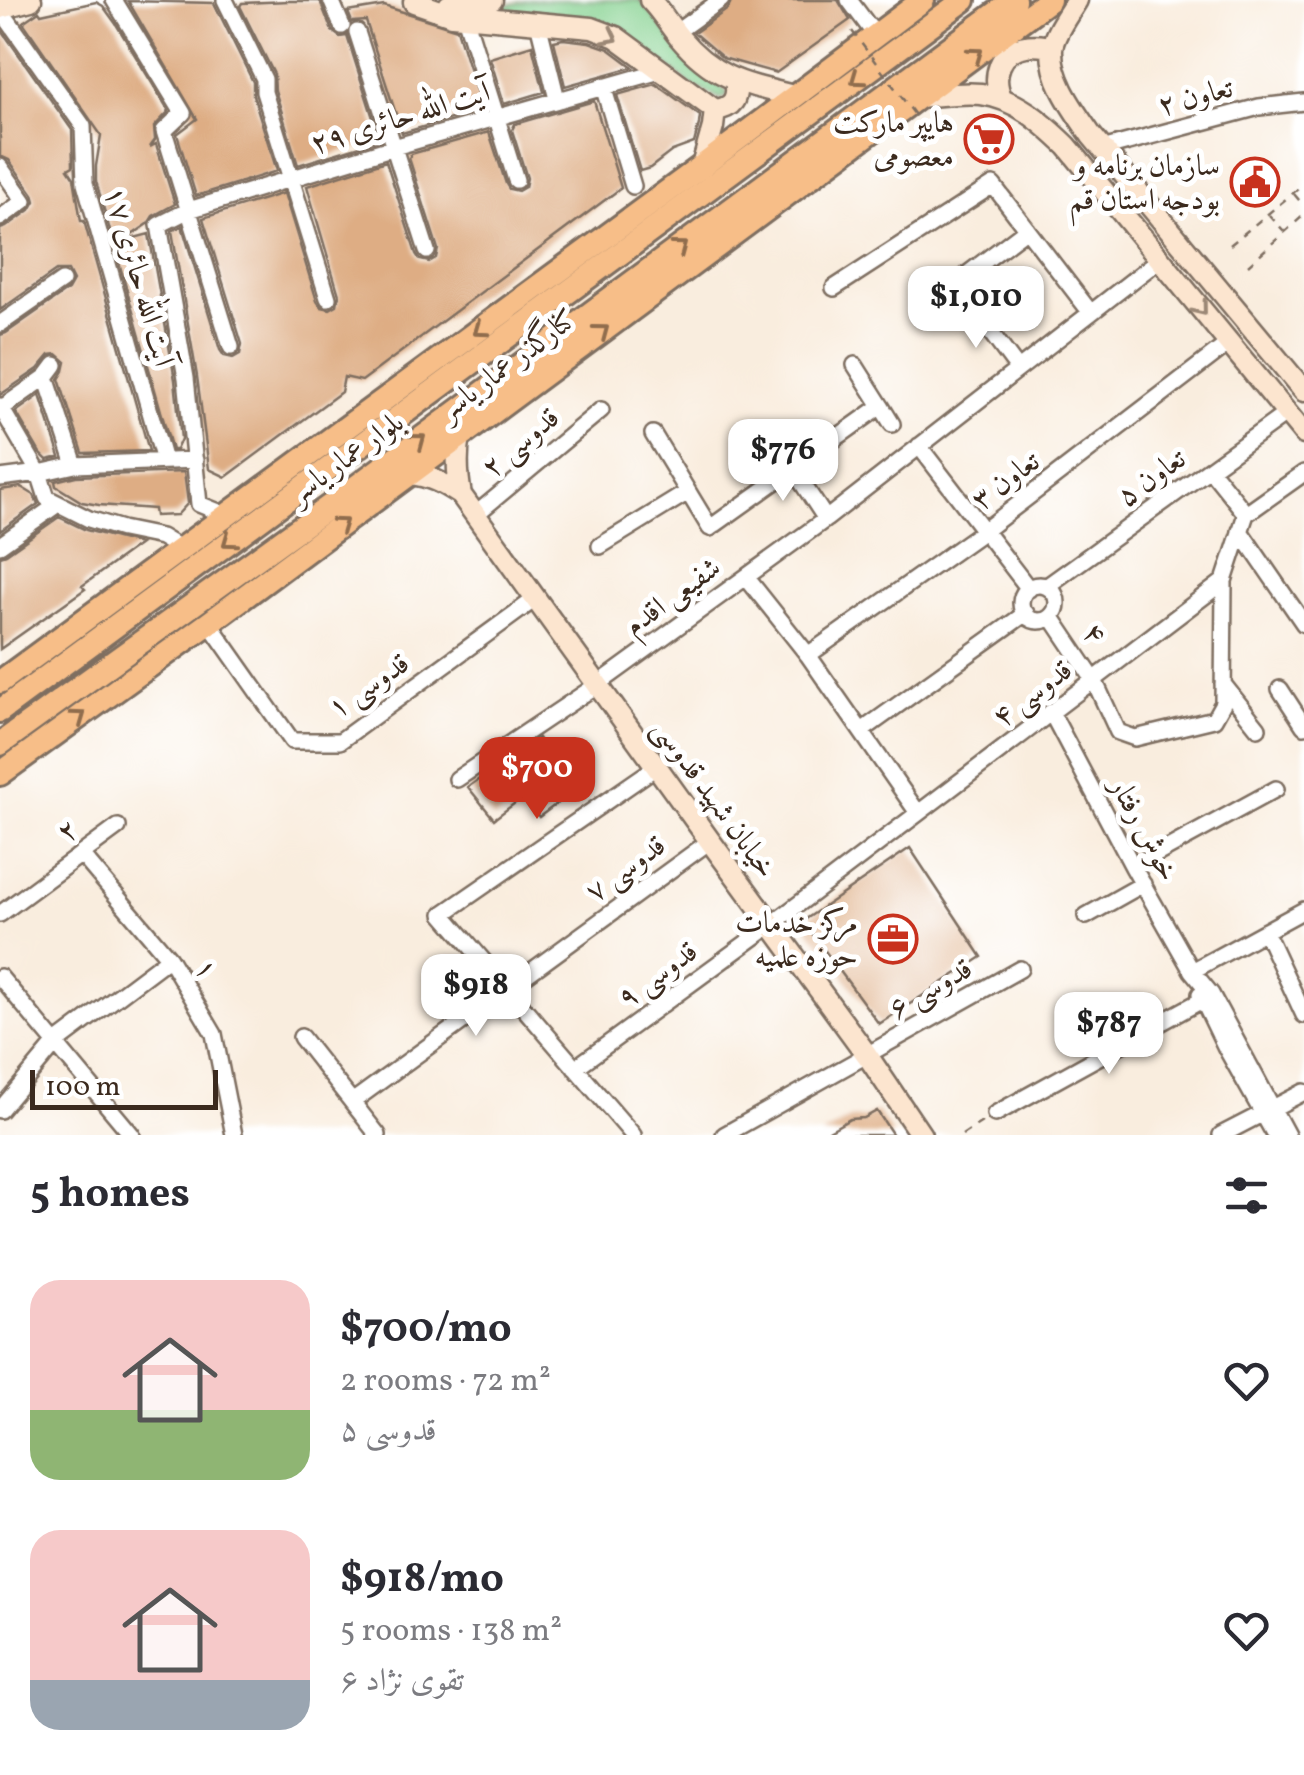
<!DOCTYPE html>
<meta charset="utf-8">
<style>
:root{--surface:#fff;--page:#f2f2f3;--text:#2b2b33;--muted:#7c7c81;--accent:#c8321e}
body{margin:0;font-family:Vollkorn,Amiri,serif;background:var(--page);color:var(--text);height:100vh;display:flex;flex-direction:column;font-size:38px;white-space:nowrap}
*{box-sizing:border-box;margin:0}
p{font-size:32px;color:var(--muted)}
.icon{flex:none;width:55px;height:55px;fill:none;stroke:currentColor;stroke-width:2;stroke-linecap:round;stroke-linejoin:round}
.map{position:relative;height:1135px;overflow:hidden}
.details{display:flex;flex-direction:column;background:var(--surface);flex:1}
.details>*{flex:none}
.scale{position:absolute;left:30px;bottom:25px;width:188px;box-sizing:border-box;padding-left:10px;border:5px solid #3b2a1e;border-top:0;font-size:28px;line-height:35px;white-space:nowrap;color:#3b2a1e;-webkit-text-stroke:8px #fff;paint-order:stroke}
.price{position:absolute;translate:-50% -85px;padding:0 22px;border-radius:20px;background:#fff;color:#222;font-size:32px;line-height:65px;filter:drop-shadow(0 2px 5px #0008)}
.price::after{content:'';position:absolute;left:50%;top:60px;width:30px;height:22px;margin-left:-15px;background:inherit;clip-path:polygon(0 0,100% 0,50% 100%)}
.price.selected{background:var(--accent);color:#fff}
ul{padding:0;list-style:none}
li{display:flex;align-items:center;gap:30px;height:250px;padding:0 30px}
li span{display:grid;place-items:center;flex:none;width:280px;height:200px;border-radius:30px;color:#555}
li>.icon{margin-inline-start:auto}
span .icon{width:120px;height:120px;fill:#fffc;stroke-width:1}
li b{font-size:42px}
h2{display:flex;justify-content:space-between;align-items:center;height:120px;padding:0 30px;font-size:42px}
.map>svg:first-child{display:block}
.green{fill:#86d291;stroke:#607e58;stroke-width:2.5}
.building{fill:#dead84}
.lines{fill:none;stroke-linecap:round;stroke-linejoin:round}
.minor-casing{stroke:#7e6e61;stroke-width:20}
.secondary-casing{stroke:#7e6e61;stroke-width:25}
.primary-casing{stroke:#7e6e61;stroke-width:28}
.path{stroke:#7e6e61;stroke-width:2.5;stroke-dasharray:8 8;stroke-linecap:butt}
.minor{stroke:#fff;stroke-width:15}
.secondary{stroke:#fce5cf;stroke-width:20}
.primary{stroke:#f7be88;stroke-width:22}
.path-bridge{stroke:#7e6e61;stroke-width:2.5;stroke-dasharray:8 8;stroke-linecap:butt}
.oneway{stroke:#9c8876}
.oneway2{stroke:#906d4e}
.labels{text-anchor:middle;stroke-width:10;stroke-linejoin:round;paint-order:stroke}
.street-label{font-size:30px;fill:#3b2a1e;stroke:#fff}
.poi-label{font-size:30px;fill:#3b2a1e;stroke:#fff;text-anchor:end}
</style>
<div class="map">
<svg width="1304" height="1135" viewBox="0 0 1304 1135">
<rect width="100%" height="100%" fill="#fff"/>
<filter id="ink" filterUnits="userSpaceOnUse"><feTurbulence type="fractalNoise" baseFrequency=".01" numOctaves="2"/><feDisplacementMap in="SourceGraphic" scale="20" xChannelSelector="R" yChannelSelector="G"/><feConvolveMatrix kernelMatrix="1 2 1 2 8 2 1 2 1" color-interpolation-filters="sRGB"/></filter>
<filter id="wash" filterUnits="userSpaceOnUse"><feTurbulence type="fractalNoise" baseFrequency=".0048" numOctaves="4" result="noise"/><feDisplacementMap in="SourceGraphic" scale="40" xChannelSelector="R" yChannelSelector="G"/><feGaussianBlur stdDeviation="2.25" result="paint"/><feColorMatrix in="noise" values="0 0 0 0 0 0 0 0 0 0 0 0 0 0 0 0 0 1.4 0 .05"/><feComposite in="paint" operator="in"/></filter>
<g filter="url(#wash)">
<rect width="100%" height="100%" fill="#f9edde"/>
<path class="green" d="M530 0H639L647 7 688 60 727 92V96L721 99 694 87 632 40 476 12Z"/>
<g id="blocks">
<path class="building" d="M732 0H838L850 20 776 73 723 58 694 33 728 9Z
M128 1 214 3 253 82V95L277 171 196 196 177 134 197 119Z
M289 1H320L332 31 340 37 347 36 380 140 298 165 275 90 274 74 240 6 242 3Z
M96 2 103 6 116 24 169 111 154 127 155 140 150 147 156 144 175 204 153 216 148 224 123 241 149 234 175 380 181 439 176 450H172L96 181V166L101 135 23 22 39 11 41 14Z
M384 6 457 29 482 110 402 133 366 21 352 22 348 12Z
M0 28 72 130 73 166 68 169 74 178 81 221H84L149 451 83 453 59 379 64 371 66 362 57 354 50 355 38 369 0 395V335L6 333 68 290 73 281 68 271H56L0 310V229L6 227 30 210 35 201 33 194 9 160 0 156Z
M563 39 589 42 609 49 633 67 565 86 554 41Z
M532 45 544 92 504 104 490 58Z
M656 84 700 116 699 124 694 143 672 151 650 168 640 171 617 95Z
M594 101 621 188 362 381 344 377 341 392 226 477 209 469 197 376 172 231 182 226 220 350 224 356 233 358 240 354 242 344 203 218 284 193 317 301 321 307 330 309 337 305 339 295 307 186 386 161 416 254 420 260 429 262 436 258 438 249 409 158 411 154 489 132 506 184 509 189 518 191 525 187 527 178 512 130 515 124Z
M40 395 60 457 47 460 40 453 16 412Z
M184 472 188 503 177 515 155 516 154 509 99 505 82 502 56 486 55 481 76 476Z
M21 487 34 495 38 504 0 531V490Z
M59 517 86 530 140 544 82 586 85 589 0 649V556L6 554Z
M538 738 556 767 575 790 539 817 523 797 494 819 468 787Z
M910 848 982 957 879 1024 803 921Z
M877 1111 893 1135H822L850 1119 864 1118Z"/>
</g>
</g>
<g filter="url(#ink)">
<use href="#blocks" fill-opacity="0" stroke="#7e6e61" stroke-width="2.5"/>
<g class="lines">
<g class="minor-casing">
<path id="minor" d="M114 0 183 113 164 131 231 347
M225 0 264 79V92L328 298
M331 0 342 26
M849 0 876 36
M0 9 83 126 85 183 164 461
M465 16 516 180
M538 23 557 99
M357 32 427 251
M675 33 721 0
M603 86 633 186
M1102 149 1259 107 1304 102
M0 167 24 201 0 218
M961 279 1027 229
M834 288 993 185 1091 313
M971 306 1018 369
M0 324 62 281
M46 377 75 465
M0 406 39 473 47 498 89 519 122 529 161 537 181 549
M881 406 892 424
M2 408 46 377 55 365
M653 434 710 528 881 406 855 365
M919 446 1029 589
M793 469 826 519
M0 478 39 473 75 465 195 460
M1246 514 1304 473
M226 515 199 504 186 378 159 225 189 210 394 147 660 71
M475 515 601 410
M1240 531 1304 624
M0 545 58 504
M600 546 688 492
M746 577 808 655 918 813
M1021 603a18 18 0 1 1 36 0a18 18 0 1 1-36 0Z
M1047 586 1287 413
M1051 616 1094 680 1118 732 1135 738 1214 719 1223 703 1224 581
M209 623 292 741H340L535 599
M808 655 985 530 1229 343
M1223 684 1258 728
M1280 689 1304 726
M1051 712 1133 867 1192 971 1211 994 1287 1135
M863 730 1026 613
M457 779 597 685 826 519 1160 259
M81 854 169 958 214 1034 234 1135
M1133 867 1276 789
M0 914 118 827
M1086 916 1143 884
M1265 931 1304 1015
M1192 971 1304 910
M0 977 132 1135
M1200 994 1226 1048 1275 1135
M301 1037 378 1135
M575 1068 771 925 1224 581 1246 514 1210 469
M352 1102 710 841
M0 1110 56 1043 169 958
M995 1114 1202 1000
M633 1135 443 914 656 767
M724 1135 1020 969
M1221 1135 1304 1092"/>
</g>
<g class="secondary-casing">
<path id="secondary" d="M650 0C661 11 669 25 679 37 714 79 744 84 794 96
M1077 0C1069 14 1053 34 1052 49 1051 81 1074 110 1091 135L1304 391
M414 2 452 15 592 28 616 37 715 110 713 127 702 166
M449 5H469L492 0
M0 8 31 0
M917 97C938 96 960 92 981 94 1016 98 1043 123 1067 146L1304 434
M1002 99C991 77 999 50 1026 46 1034 44 1043 46 1052 47
M715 110C732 108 739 99 735 81
M460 436C456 457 457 474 461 495L710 841 867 1055 921 1135
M409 474C430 476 443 483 461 495"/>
</g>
<g class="primary-casing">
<path id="primary" d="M0 682 702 166 923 0
M0 711 964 0
M0 744 345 495 1014 0
M0 774 209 623 1049 0"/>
</g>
<path class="path" d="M1294 194 1304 206
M1269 215 1284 231
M1230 245 1304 184
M1248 265 1304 215
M962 1135 982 1122"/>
<use href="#minor" class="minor"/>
<use href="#secondary" class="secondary"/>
<use href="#primary" class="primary"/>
<path class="path-bridge" d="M852 31 918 119"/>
</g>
<defs><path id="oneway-chevron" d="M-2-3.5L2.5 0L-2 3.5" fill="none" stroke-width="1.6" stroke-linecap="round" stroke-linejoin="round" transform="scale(2.5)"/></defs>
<g class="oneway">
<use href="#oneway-chevron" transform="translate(611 37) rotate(27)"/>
<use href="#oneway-chevron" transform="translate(1201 309) rotate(51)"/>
</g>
<g class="oneway2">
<use href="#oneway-chevron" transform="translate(976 54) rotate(-36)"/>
<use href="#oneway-chevron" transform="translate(857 79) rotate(144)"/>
<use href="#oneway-chevron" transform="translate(680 247) rotate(-37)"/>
<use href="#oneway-chevron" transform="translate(480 330) rotate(144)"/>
<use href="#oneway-chevron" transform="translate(602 331) rotate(-37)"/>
<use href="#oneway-chevron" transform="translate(419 440) rotate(-37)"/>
<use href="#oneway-chevron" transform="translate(341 524) rotate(-36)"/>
<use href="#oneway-chevron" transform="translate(229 541) rotate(144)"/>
<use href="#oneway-chevron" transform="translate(79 717) rotate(-36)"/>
</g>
</g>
<defs>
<g id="supermarket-ring" transform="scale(2.5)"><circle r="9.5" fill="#fff" stroke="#c8321e" stroke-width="1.5"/><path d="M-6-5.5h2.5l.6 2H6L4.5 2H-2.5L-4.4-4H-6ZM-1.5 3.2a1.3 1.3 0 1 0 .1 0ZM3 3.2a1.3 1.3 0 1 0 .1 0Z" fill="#c8321e"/></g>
<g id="civic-ring" transform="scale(2.5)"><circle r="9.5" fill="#fff" stroke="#c8321e" stroke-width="1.5"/><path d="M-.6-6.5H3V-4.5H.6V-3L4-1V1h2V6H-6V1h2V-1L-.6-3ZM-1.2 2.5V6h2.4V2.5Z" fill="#c8321e"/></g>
<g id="office-ring" transform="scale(2.5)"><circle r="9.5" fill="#fff" stroke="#c8321e" stroke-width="1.5"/><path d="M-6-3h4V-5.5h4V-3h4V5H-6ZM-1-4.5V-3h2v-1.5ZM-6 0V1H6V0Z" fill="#c8321e"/></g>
</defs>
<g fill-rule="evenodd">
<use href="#supermarket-ring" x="989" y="139"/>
<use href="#civic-ring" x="1255" y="182"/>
<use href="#office-ring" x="893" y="939"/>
</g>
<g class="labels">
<g class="street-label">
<text transform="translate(1195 96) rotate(-15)" y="10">تعاون ۲</text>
<text transform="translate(400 117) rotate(-17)" y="10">آیت الله حائری ۲۹</text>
<text transform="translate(140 276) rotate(74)" y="10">آیت الله حائری ۱۷</text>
<text transform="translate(507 364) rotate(-37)" y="10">کنارگذر عمار یاسر</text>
<text transform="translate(520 442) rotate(-40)" y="10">قدوسی ۲</text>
<text transform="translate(346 457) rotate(-36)" y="10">بلوار عمار یاسر</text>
<text transform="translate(1151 477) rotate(-36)" y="10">تعاون ۵</text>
<text transform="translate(1005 480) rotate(-37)" y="10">تعاون ۳</text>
<text transform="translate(672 596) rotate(-36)" y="10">شفیعی اقدم</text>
<text transform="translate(1095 633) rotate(56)" y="10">۴</text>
<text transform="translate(368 685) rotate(-34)" y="10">قدوسی ۱</text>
<text transform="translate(1032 693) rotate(-37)" y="10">قدوسی ۴</text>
<text transform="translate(715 798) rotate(54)" y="10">خیابان شهید قدوسی</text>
<text transform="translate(1145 829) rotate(62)" y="10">خوش رفتار</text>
<text transform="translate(67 830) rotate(-37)" y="10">۲</text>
<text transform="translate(625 868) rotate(-36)" y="10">قدوسی ۷</text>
<text transform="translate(207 968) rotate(60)" y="10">۱</text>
<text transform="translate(657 974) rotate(-36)" y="10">قدوسی ۹</text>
<text transform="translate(930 988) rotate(-30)" y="10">قدوسی ۶</text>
</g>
<g class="poi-label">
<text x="954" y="132">هایپر مارکت<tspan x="954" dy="34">معصومی</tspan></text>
<text x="1220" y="175">سازمان برنامه و<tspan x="1220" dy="34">بودجه استان قم</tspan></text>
<text x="858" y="932">مرکز خدمات<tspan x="858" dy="34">حوزه علمیه</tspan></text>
</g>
</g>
</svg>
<div class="scale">100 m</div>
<b class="price" style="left:976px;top:351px">$1,010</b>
<b class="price" style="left:783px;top:504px">$776</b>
<b class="price selected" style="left:537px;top:822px">$700</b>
<b class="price" style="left:476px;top:1039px">$918</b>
<b class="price" style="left:1109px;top:1077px">$787</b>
</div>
<section class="details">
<h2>5 homes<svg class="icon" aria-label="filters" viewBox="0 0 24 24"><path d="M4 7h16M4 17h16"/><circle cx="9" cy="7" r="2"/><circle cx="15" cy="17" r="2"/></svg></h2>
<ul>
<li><span style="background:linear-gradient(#f6c9c9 65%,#8fb573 0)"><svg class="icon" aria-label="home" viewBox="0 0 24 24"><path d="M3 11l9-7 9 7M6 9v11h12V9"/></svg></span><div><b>$700/mo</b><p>2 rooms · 72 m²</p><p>قدوسی ۵</p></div><svg class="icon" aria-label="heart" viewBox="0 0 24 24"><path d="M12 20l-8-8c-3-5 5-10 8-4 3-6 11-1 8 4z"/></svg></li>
<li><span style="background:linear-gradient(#f6c9c9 75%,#9aa5b1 0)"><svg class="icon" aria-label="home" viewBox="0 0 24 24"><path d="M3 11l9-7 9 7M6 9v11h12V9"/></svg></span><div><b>$918/mo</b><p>5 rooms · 138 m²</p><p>تقوی نژاد ۶</p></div><svg class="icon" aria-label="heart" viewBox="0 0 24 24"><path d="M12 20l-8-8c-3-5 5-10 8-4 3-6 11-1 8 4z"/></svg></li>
</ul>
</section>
